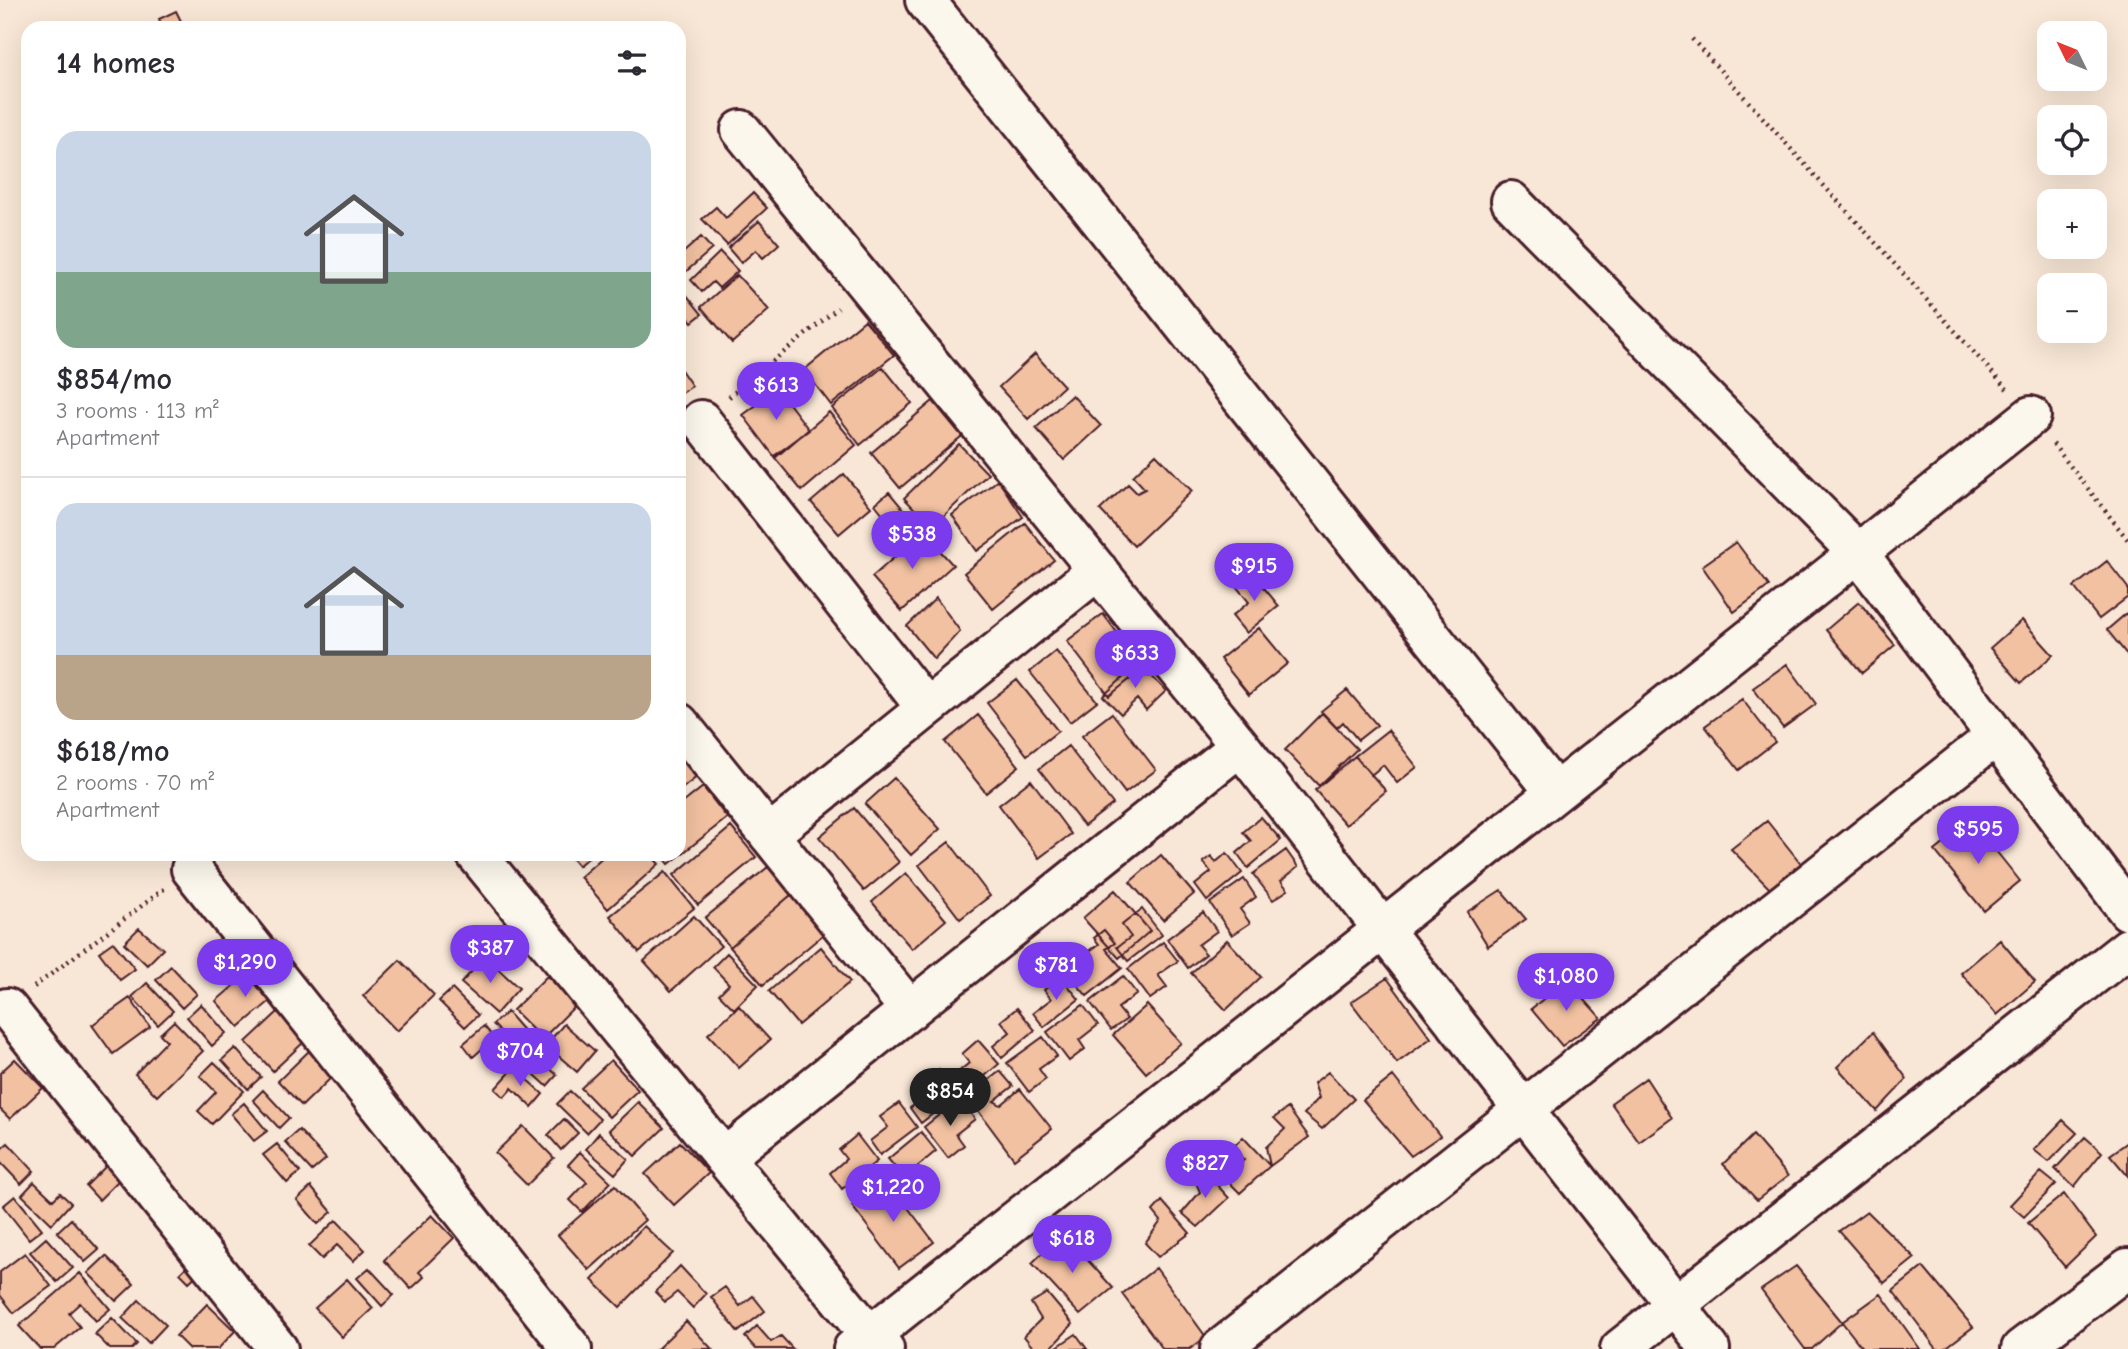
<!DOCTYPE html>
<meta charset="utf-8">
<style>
:root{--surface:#fff;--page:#f7f7f7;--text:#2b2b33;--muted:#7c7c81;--line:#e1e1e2;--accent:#7c3aed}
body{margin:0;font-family:"Comic Neue",sans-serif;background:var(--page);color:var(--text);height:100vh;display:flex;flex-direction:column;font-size:26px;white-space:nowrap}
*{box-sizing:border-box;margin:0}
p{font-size:23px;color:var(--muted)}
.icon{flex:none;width:38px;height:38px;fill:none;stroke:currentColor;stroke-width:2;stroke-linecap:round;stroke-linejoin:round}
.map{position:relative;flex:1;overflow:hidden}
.details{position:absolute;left:21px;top:21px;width:665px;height:840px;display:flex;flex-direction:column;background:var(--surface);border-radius:21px;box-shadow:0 7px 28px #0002}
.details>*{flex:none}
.needle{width:46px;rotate:313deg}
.controls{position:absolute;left:2037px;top:21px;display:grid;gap:14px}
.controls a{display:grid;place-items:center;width:70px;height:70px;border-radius:14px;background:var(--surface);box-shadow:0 7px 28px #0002;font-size:35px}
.price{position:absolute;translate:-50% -60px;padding:0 16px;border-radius:24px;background:var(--accent);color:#fff;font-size:23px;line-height:46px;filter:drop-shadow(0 2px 4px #0008)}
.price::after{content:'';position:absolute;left:50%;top:42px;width:21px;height:16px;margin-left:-10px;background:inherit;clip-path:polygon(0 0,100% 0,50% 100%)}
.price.active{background:#222;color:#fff}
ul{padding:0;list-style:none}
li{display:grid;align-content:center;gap:14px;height:371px;padding:0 35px}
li+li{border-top:2px solid var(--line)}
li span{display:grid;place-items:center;height:217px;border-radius:21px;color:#555}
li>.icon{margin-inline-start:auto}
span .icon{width:126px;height:126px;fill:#fffc;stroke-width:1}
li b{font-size:30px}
h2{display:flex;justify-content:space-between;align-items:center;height:84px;padding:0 35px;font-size:30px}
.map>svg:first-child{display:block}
.building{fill:#f1c1a1;stroke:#4a1f2b;stroke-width:2}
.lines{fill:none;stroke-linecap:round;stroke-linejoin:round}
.street-casing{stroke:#4a1f2b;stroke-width:44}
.secondary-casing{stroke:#4a1f2b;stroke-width:44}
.path{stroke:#4a1f2b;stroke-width:4.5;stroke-dasharray:2 5;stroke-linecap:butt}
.street{stroke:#fbf7ec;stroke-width:38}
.secondary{stroke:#fbf7ec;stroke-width:38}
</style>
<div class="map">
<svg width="2128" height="1349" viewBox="0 0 2128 1349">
<rect width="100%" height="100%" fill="#f8e7d6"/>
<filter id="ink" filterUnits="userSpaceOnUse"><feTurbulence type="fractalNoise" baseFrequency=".0143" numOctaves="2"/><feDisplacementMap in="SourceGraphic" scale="14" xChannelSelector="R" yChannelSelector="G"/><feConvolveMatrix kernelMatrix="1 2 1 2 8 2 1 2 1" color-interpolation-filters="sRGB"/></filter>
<g filter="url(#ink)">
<path class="building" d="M176 11 184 27 163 28 159 19Z
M753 193 767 208 727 245 702 219 716 207 726 218Z
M759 221 779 244 763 258 756 250 741 263 728 248Z
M701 237 712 249 681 276 679 249 683 253Z
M720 252 738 271 719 288 713 282 702 292 691 280Z
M737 275 769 310 732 343 701 307Z
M681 288 702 314 692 322 684 312 679 316Z
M865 320 894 355 831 405 804 370Z
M1035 354 1064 386 1028 419 999 387Z
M679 367 692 386 679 395Z
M883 367 912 403 860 445 832 408Z
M778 389 809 430 774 456 743 415Z
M1072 395 1101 426 1064 460 1036 428Z
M933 401 962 436 900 488 871 453Z
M829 412 856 445 802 491 775 458Z
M959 444 988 474 932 527 904 498Z
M1156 454 1192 491 1134 546 1100 510 1128 484 1137 493 1145 489 1133 476Z
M844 474 871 507 839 534 811 502Z
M998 480 1023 517 977 551 952 515Z
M889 492 918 527 892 548 879 532 890 523 875 504Z
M1025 523 1054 560 993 609 964 573Z
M923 532 953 565 902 611 872 577Z
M1736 542 1769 586 1734 612 1702 566Z
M2107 561 2128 588V597L2099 619 2074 587Z
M1251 572 1279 606 1246 633 1232 616 1249 602 1235 585Z
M936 598 960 631 934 659 907 626Z
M1859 602 1895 645 1862 673 1826 630Z
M2128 612V656L2107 630Z
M1103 614 1144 668 1109 696 1067 641Z
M2022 620 2053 655 2021 683 1990 648Z
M1259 628 1288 663 1249 695 1220 659Z
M1056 651 1097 701 1070 722 1030 672Z
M1139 663 1166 691 1146 710 1137 699 1121 714 1103 696Z
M1787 664 1816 704 1783 728 1753 688Z
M1017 680 1058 731 1027 755 987 703Z
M1347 690 1377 725 1358 740 1343 722 1337 728 1321 711Z
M1742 699 1775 742 1739 770 1705 726Z
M1112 713 1156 770 1125 793 1082 736Z
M1322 713 1357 749 1319 786 1285 750Z
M978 715 1019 766 986 793 945 742Z
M1388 730 1417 767 1397 783 1383 765 1371 775 1355 756Z
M1068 746 1113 804 1084 826 1039 769Z
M679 752 698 776 679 791Z
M1355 756 1386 791 1346 825 1315 790Z
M894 778 940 829 911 855 865 804Z
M1031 780 1071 834 1039 858 999 805Z
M703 787 727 818 669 864 661 854H679V806Z
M854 808 899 862 864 891 819 837Z
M1261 817 1281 840 1248 868 1237 853 1251 841 1243 832Z
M1767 821 1803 866 1771 890 1731 849Z
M1972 821 2020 881 1984 911 1935 851Z
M731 827 756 857 698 905 674 875Z
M949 842 990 896 960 919 919 865Z
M1286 850 1298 867 1281 881 1288 890 1273 900 1253 874Z
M1227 853 1242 873 1207 901 1195 885 1211 872 1203 862 1211 856 1216 862Z
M568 854H592L578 866Z
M606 854H650L659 864 608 909 580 877Z
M1161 855 1194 894 1163 920 1130 882Z
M768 867 791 895 730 947 705 918Z
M665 872 694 908 639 952 610 916Z
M906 873 946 920 912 949 872 902Z
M1244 879 1256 897 1240 909 1250 923 1232 935 1210 903Z
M1115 890 1150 931 1119 958 1083 918Z
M1501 890 1526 919 1488 946 1467 912Z
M791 895 824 934 763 985 730 947Z
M1142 909 1162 935 1128 961 1117 947 1131 937 1122 925Z
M1203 912 1217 931 1198 945 1206 954 1188 968 1167 939Z
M694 916 721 946 671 991 644 961Z
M139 928 163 949 147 965 124 943Z
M1104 930 1115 943 1106 949 1122 968 1087 996 1074 981 1092 967 1083 956 1099 944 1094 938Z
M1227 940 1261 977 1226 1010 1191 973Z
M2000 940 2035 982 1997 1015 1961 973Z
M113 942 135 969 120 980 99 952Z
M1163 942 1178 961 1158 975 1167 987 1150 999 1128 969Z
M821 947 850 982 798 1025 769 991Z
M727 953 758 985 734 1009 719 994 729 984 713 967Z
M485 957 519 988 496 1014 461 983Z
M400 960 434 995 397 1031 363 996Z
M171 966 197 994 182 1008 156 980Z
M251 971 274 998 239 1027 216 1001Z
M547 976 576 1005 542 1039 513 1010Z
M1123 976 1137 994 1118 1008 1127 1019 1111 1030 1090 1002Z
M1061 977 1079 999 1044 1027 1033 1013 1051 999 1044 990Z
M1387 978 1431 1038 1397 1063 1351 1002Z
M1567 980 1601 1018 1562 1046 1531 1009Z
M147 983 173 1011 158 1025 132 997Z
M452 989 478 1015 465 1027 439 1001Z
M130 998 150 1027 113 1054 92 1025Z
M201 1004 226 1033 212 1046 187 1017Z
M1083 1005 1098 1025 1079 1040 1085 1049 1069 1061 1047 1032Z
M1147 1005 1181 1043 1146 1073 1113 1035Z
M739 1006 770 1040 739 1068 708 1034Z
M1017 1008 1035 1030 1002 1058 993 1046 1010 1032 1001 1021Z
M278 1012 305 1041 273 1071 246 1042Z
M507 1012 533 1042 520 1054 493 1024Z
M174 1021 203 1051 157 1096 135 1074 167 1041 160 1034Z
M564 1024 595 1051 577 1072 546 1045Z
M484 1026 509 1057 498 1067 483 1048 473 1057 463 1044Z
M1873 1032 1907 1079 1877 1111 1837 1067Z
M1043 1037 1057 1056 1039 1069 1046 1079 1029 1092 1007 1063Z
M978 1040 999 1064 965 1093 951 1078 969 1063 962 1054Z
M235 1048 261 1077 248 1089 222 1060Z
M312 1048 336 1073 302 1106 278 1081Z
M534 1054 557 1075 547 1086 524 1065Z
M15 1059 43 1088 10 1119 0 1109V1073Z
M611 1060 638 1090 609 1117 581 1088Z
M214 1062 244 1091 212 1124 198 1111 216 1092 200 1076Z
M514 1068 543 1094 532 1107 512 1088 504 1097 495 1089Z
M939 1070 957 1095 921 1123 910 1108 928 1095 921 1084Z
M1000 1071 1013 1086 994 1101 1001 1105 1020 1089 1052 1129 1014 1159 968 1097Z
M1328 1072 1354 1099 1322 1129 1304 1114 1319 1098 1314 1083Z
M1393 1076 1440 1136 1411 1156 1363 1100Z
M1646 1078 1672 1118 1639 1142 1611 1103Z
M263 1090 289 1118 279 1128 253 1100Z
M570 1091 600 1119 587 1133 557 1104Z
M959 1099 975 1119 956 1134 964 1145 948 1158 924 1127Z
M638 1102 664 1128 635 1156 609 1130Z
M244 1103 267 1131 254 1141 231 1114Z
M899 1103 917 1127 880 1155 870 1141 888 1127 880 1117Z
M1288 1108 1309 1137 1270 1166 1266 1147 1285 1129 1274 1118Z
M564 1119 578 1133 561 1150 548 1135Z
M2063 1120 2077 1133 2049 1162 2034 1150Z
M523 1126 554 1158 527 1185 495 1153Z
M299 1130 326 1159 312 1171 285 1142Z
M921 1132 936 1151 917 1167 924 1175 911 1186 888 1159Z
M599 1133 628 1159 615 1174 586 1149Z
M857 1135 877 1161 842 1189 830 1173 846 1159 839 1150Z
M1753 1135 1788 1176 1757 1200 1723 1164Z
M1243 1137 1270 1166 1240 1193 1225 1178 1244 1160 1232 1148Z
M2085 1137 2102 1152 2074 1187 2055 1169Z
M680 1142 709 1173 674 1205 645 1174Z
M2128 1142V1176L2110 1155Z
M8 1143 34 1171 21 1184 0 1162V1150Z
M277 1144 300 1172 287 1183 263 1155Z
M580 1152 611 1182 582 1212 570 1200 587 1182 568 1165Z
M116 1156 129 1170 99 1200 86 1186Z
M1204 1171 1229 1198 1198 1227 1182 1213 1200 1192 1193 1175Z
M2041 1172 2056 1184 2024 1217 2010 1205Z
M887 1180 934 1242 899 1268 852 1206Z
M34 1182 53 1200 60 1193 71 1203 52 1224 22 1195Z
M615 1185 645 1220 589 1270 558 1235Z
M311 1187 332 1212 318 1224 297 1200Z
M2064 1194 2096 1237 2065 1267 2028 1223Z
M15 1196 42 1229 29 1239 3 1206Z
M1162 1201 1190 1233 1158 1257 1145 1243 1161 1221 1153 1211Z
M1867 1211 1915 1258 1884 1283 1839 1231Z
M432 1215 454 1238 419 1272 424 1277 411 1289 384 1260Z
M71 1219 99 1250 85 1262 57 1232Z
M336 1220 365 1250 353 1261 337 1245 322 1259 309 1246Z
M644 1226 673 1253 620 1307 592 1280Z
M1063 1233 1113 1288 1080 1315 1032 1263Z
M46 1238 73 1268 57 1282 30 1252Z
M25 1253 51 1286 14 1313 0 1295V1272Z
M106 1256 134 1284 116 1301 88 1273Z
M190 1263 200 1272 189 1282 180 1273Z
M680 1266 706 1294 693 1308 677 1292 665 1302 655 1292Z
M1796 1266 1842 1322 1812 1349H1805L1761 1290Z
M1923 1267 1973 1327 1944 1349H1937L1893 1291Z
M369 1268 394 1295 382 1306 357 1278Z
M1156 1268 1206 1337 1190 1349H1163L1122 1294Z
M80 1273 110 1309 96 1321 80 1303 69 1313 80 1327 54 1349H40L19 1326Z
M347 1279 373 1308 342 1337 315 1308Z
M725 1287 740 1306 753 1296 765 1311 738 1332 711 1297Z
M1047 1293 1073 1324 1050 1349H1034L1024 1336 1041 1319 1031 1303Z
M1881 1294 1920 1349H1863L1842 1322Z
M139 1300 166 1325 149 1343 122 1318Z
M207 1304 235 1331 218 1349H189L176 1336Z
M112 1318 137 1344 132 1349H110L95 1334Z
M686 1321 712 1349H657Z
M757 1326 771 1342 781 1336 793 1349H756L745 1337Z
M1076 1334 1087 1349H1054Z"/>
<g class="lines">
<g class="street-casing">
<path id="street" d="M925 0 1555 792
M741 130 1240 746
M1511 201 1859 554 2128 911
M701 420 926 708
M679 723 910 1010
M769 835 1098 570
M476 854 870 1336 884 1349
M191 869 572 1349
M7 1008 278 1349
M724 1158 1240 746 1710 1349
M1220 1349 1996 736
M1620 1349 2128 948
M2021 1349 2128 1268"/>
</g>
<g class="secondary-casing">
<path id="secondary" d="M853 1349 2031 416"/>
</g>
<path class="path" d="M1692 39 2007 389
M729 397 838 308
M2053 444 2128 540
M34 987 164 889"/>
<use href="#street" class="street"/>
<use href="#secondary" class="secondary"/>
</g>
</g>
</svg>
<div class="controls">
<a><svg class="needle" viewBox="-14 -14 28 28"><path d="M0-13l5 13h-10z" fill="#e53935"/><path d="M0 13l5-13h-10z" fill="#7c7c81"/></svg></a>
<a><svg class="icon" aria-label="locate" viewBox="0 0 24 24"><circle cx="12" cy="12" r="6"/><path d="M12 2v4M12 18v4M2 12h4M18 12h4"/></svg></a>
<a>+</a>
<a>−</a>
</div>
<b class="price" style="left:776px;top:422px">$613</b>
<b class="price" style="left:912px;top:571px">$538</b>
<b class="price" style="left:1254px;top:603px">$915</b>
<b class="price" style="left:1135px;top:690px">$633</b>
<b class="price" style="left:1978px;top:866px">$595</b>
<b class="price" style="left:490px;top:985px">$387</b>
<b class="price" style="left:245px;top:999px">$1,290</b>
<b class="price" style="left:1056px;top:1002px">$781</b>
<b class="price" style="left:1566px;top:1013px">$1,080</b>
<b class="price" style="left:520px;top:1088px">$704</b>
<b class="price active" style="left:950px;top:1128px">$854</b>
<b class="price" style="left:1205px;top:1200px">$827</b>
<b class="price" style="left:893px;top:1224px">$1,220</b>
<b class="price" style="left:1072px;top:1275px">$618</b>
<section class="details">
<h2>14 homes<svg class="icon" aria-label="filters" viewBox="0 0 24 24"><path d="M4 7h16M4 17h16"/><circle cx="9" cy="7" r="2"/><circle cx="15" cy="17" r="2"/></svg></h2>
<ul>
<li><span style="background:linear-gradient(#c9d6e8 65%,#7fa58c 0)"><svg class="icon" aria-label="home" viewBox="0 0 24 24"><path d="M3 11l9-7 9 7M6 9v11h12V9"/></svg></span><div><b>$854/mo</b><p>3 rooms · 113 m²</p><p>Apartment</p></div></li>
<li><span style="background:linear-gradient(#c9d6e8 70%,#b9a48a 0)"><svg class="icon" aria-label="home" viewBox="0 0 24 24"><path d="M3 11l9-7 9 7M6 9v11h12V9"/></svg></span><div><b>$618/mo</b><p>2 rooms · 70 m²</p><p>Apartment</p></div></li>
</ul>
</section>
</div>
